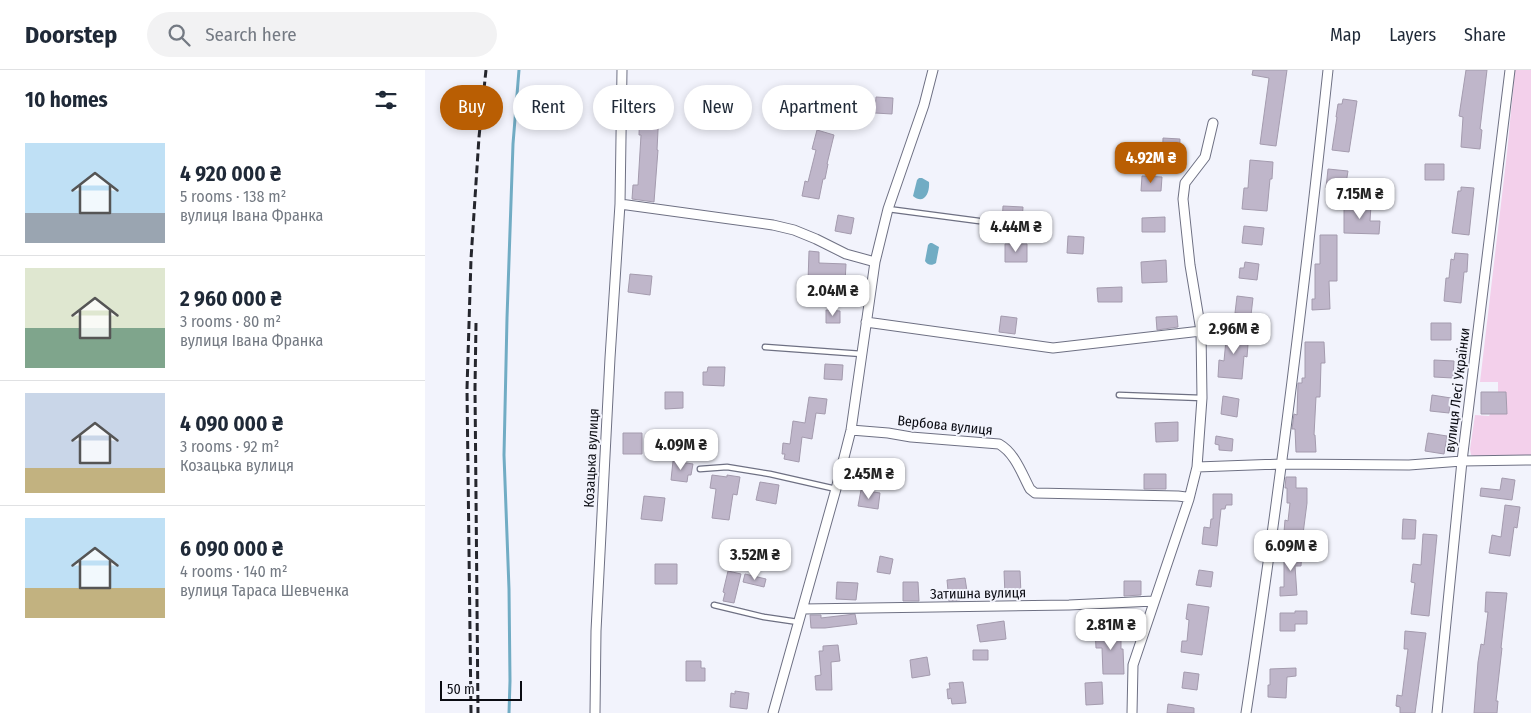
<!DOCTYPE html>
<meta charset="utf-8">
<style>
:root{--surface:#fff;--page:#f2f2f3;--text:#1f2937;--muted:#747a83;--line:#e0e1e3;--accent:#b95e03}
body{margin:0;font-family:"Fira Sans Condensed",sans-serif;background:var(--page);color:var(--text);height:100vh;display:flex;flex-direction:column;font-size:19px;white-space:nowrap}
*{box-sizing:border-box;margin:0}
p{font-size:16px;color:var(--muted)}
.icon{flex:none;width:28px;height:28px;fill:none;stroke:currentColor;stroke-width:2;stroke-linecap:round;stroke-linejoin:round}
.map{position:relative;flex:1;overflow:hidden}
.panel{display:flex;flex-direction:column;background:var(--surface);width:425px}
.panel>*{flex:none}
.guide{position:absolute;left:15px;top:15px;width:475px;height:45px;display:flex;gap:10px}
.scale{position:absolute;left:15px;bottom:12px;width:82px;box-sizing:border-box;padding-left:5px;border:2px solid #0a0b12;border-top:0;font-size:14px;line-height:18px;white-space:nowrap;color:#0a0b12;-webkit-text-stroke:4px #f2f3fc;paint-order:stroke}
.price{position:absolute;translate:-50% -42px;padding:0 11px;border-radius:10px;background:#fff;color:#222;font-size:16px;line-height:32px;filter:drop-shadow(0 1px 2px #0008)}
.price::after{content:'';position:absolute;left:50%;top:30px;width:15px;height:11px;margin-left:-8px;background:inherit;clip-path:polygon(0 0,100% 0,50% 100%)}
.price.current{background:var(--accent);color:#fff}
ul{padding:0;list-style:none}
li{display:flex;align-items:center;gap:15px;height:125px;padding:0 25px}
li+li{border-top:1px solid var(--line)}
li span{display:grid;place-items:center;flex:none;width:140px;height:100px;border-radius:0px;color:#555}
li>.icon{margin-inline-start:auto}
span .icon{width:60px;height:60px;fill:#fffc;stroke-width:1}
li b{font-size:21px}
h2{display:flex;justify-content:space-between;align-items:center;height:60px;padding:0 25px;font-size:21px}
.tag{padding:0 18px;border-radius:22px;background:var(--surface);box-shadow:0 2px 8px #0003;font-size:18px;line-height:45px}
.tag.current{background:var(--accent);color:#fff}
header{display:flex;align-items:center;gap:30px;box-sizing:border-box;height:70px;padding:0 25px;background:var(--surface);border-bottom:1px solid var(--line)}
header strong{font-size:24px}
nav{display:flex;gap:28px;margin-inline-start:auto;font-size:18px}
.search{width:350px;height:45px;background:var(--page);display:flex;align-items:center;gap:12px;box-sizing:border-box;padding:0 18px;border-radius:28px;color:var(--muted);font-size:19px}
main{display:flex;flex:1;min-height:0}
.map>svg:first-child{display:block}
.green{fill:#f3d0eb}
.water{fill:#71acc4}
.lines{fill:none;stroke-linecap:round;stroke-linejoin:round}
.stream{stroke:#71acc4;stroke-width:3}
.building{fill:#bfb6ca;stroke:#a49bae}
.lane-casing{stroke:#6e7083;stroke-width:7}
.street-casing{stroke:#6e7083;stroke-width:11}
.lane{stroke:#fff;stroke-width:4.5}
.street{stroke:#fff;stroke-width:9}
.rail{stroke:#25262d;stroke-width:3;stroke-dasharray:8 4;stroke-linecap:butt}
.labels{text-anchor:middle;stroke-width:4;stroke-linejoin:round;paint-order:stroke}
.street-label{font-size:14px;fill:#0a0b12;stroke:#f2f3fc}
</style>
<header>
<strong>Doorstep</strong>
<div class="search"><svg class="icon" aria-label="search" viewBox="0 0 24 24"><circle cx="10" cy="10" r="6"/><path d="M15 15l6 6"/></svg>Search here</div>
<nav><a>Map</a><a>Layers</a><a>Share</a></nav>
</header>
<main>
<section class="panel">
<h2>10 homes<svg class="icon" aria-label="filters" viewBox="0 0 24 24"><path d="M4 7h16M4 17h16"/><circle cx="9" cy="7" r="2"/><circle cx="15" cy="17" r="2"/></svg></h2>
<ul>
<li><span style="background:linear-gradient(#bfe0f5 70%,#9aa5b1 0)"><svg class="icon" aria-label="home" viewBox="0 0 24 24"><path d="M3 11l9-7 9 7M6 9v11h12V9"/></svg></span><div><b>4 920 000 ₴</b><p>5 rooms · 138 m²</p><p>вулиця Івана Франка</p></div></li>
<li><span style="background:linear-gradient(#dfe7d0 60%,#7fa58c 0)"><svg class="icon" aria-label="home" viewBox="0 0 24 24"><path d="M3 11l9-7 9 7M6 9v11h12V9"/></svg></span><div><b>2 960 000 ₴</b><p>3 rooms · 80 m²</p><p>вулиця Івана Франка</p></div></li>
<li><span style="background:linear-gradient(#c9d6e8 75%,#c2b280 0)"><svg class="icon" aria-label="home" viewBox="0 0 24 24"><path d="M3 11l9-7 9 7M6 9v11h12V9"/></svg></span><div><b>4 090 000 ₴</b><p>3 rooms · 92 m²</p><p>Козацька вулиця</p></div></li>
<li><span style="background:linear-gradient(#bfe0f5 70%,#c2b280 0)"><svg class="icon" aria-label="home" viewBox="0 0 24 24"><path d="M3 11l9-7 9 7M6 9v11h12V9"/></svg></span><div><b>6 090 000 ₴</b><p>4 rooms · 140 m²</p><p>вулиця Тараса Шевченка</p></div></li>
</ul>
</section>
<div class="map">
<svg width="1106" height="643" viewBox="0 0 1106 643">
<rect width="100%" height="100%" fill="#f2f3fc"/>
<path class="green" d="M1090 0H1106V385L1049 386 1046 385 1045 379 1050 345 1064 346 1065 344H1082L1081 322H1073V312H1055L1082 83Z"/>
<path class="water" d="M494 108H497L504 112C505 123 499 135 488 126L492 110Z
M505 173H507L514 177 511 193C507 196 502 195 500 191L503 175Z"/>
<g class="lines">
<path class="stream" d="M84 643 85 611 84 519 79 385 82 248 88 74 94 0"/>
</g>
<path class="building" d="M828 0H862L851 76 835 74 844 8 827 5Z
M1041 0H1062L1055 59 1057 60 1055 79 1036 77 1038 47 1034 46Z
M220 20 238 22 237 41H234L232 80H233L229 132 207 129 208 115H213L216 65H214L215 28H219Z
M451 27 468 28 467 44 450 43Z
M918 29 932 31 924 82 907 80 912 47H911L913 34H917Z
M392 60 409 65 402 94H403L400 109H398L394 129 377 126 380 111 383 112 391 80 387 79Z
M738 68 755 69 754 89H747V99H737Z
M825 90 848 92 847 109H845L842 141 817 139 819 118H823Z
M1000 94H1019V110H1000Z
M903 99 923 101 920 120 901 118Z
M717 106 737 107 736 121H716Z
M1036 117 1049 118 1044 165 1027 163 1033 121H1036Z
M919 135H946L945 151H955L954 164 919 163Z
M578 136 598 137 597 154H577Z
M413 145 429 148 426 164 410 161Z
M740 147V162H717V148Z
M819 156 839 158 837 175 817 173Z
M895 165H912V211H904L905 239 887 240V229H890V194H895Z
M643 166 659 167 658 184 642 183Z
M580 174H602V192H580Z
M384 181 394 182V193L421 194 420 213 383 212Z
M1030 183 1043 184 1042 202H1039L1036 233 1019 231 1021 208H1024L1026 189 1029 190Z
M741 190 742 212 717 213 716 192Z
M820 192 834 194 832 210 814 208 815 198H819Z
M205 204 227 206 225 225 203 222Z
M697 217V232H673L672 218Z
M812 226 828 228 826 245 810 243Z
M401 240 415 241V253H401Z
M576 246 592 248 590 264 574 262Z
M752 246 753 257 732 260 731 247Z
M1006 253H1026V270H1006Z
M802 259 824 262 822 287 819 286 817 309 793 307 794 290 799 291Z
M880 272H899L900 293H896L895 327H891L889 365H890L891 382H871L870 359H867L869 344 872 345 873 313H877V308H880Z
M1009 290 1029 291 1028 308 1009 307Z
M400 294 418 295 417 310 399 309Z
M283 297H300L299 316 278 315V302H282Z
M240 322H258V338L240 339Z
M1056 322H1081L1082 344H1056Z
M1007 325 1026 328 1024 343 1005 341Z
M798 326 814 329 812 347 796 344Z
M384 327 402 329 400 344 391 343 387 369 377 367 374 392 359 389 360 384H357L358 373 365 374 368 351 380 353Z
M753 352V371L731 372 730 353Z
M198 363H217V384H198Z
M1003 363 1022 366 1019 384 1000 381Z
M791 366 808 369 807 381 794 380V375L790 374Z
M248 391 268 394 266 405H263L262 412 246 410Z
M719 404H741V419H719Z
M287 405 302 407V405L315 407 312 425 308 424 304 450 287 448 291 419 285 418Z
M861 407H871V418H882V433L878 464 859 462 860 450 863 451 865 433H862V418H860Z
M1077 408 1090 410 1087 430 1055 426 1056 418 1075 420Z
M335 412 354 415 351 434 331 430Z
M436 420 455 423 453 439 433 436Z
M788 424H807V435H801L800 439H796L792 476 777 474 779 457 785 458 786 449H788Z
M219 426 240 428 237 451 216 449Z
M1080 435 1095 437 1092 458 1089 457 1085 486 1064 483 1067 465 1076 467Z
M978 449 991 450 990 469H977Z
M998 464 1012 465 1004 546 986 544 990 513 986 512 988 494 996 495Z
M859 479 877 480 876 496H870L872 525 855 526V517H859Z
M455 486 468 489 465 504 452 502Z
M230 494H252V514H230Z
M774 500 788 502 786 517 771 515Z
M303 501 316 504 309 533 298 531 300 523 298 522Z
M579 501H595L596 524 580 525Z
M320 504 341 509 339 517 318 512Z
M540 508 542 521 534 522 535 530 524 531 522 510Z
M699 511H716V525L699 526Z
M412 512 433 513 431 530 411 529Z
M478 512H493L494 531H478Z
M1061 522 1082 523 1076 578H1077L1071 631H1073L1072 643H1049L1053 592 1056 574 1059 575 1063 542H1060Z
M763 534 784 537 777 585 756 582 757 571H762L764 550 761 549Z
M870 541H882V554H870V561H855V543H870Z
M430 544 432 554 400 558H386L385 545H396V548Z
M579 551 581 569 555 572 552 555Z
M670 560H690V563H696V579H698L699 604H678L677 578H671Z
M980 561 1001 563 990 643H975V637L971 636 972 625 977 626 983 579H979Z
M413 575 415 591 406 592 407 620H391L390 606 396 605 394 581H398V576Z
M548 580H563V590H548Z
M502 587 505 605 487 608 485 590Z
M261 591H276V598H280V611H261Z
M871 598V606L862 607 861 628 843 627V615H845V599Z
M759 602 774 604 772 620 757 618Z
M538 612 541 633 527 634 526 628 523 629 522 619H525L524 613Z
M677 612 678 634 661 635 660 613Z
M310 621 324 623 322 639 305 637 306 623 310 624Z
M743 634 769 638V643H742Z"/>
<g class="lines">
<g class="lane-casing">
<path id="lane" d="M463 139 554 151
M340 277 437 284
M694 325 777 328
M275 399 302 397 345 404 411 419
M289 535 339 547 373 552"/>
</g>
<g class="street-casing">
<path id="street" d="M195 134 348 155 369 160 391 169 421 184 450 192
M441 252 628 278 776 261
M426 360 463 363 486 367 574 374C590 383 597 404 605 419L610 423 753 426 761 427 764 429
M772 397 856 394 984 395 1037 391 1106 390
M378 539 644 535 729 531
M170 643 171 561 185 288 195 134 197 0
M348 643 411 419 426 360 450 192 463 139 499 35 508 0
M707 643 708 595 764 429 772 397 777 328 776 261 765 195 758 129 760 113 780 87 788 53
M821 643C854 429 880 215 903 0
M1012 643 1037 391 1085 0"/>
</g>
<use href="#lane" class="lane"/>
<use href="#street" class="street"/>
<path class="rail" d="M51 253 50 318 53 643
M46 643 42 319 46 189 54 67 61 0"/>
</g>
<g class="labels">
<g class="street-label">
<text transform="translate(1032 320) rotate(-83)" y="5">вулиця Лесі Українки</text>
<text transform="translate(520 355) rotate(6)" y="5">Вербова вулиця</text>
<text transform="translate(166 388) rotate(-87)" y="5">Козацька вулиця</text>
<text transform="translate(553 523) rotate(-1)" y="5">Затишна вулиця</text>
</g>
</g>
</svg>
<div class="scale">50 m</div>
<b class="price current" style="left:726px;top:114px">4.92M ₴</b>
<b class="price" style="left:935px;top:150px">7.15M ₴</b>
<b class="price" style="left:591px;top:183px">4.44M ₴</b>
<b class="price" style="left:408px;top:247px">2.04M ₴</b>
<b class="price" style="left:809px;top:285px">2.96M ₴</b>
<b class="price" style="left:256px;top:401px">4.09M ₴</b>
<b class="price" style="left:444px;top:430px">2.45M ₴</b>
<b class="price" style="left:866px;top:502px">6.09M ₴</b>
<b class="price" style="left:330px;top:511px">3.52M ₴</b>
<b class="price" style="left:686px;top:581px">2.81M ₴</b>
<div class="guide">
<a class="tag current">Buy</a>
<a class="tag">Rent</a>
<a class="tag">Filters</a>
<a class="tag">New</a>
<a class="tag">Apartment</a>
</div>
</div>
</main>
